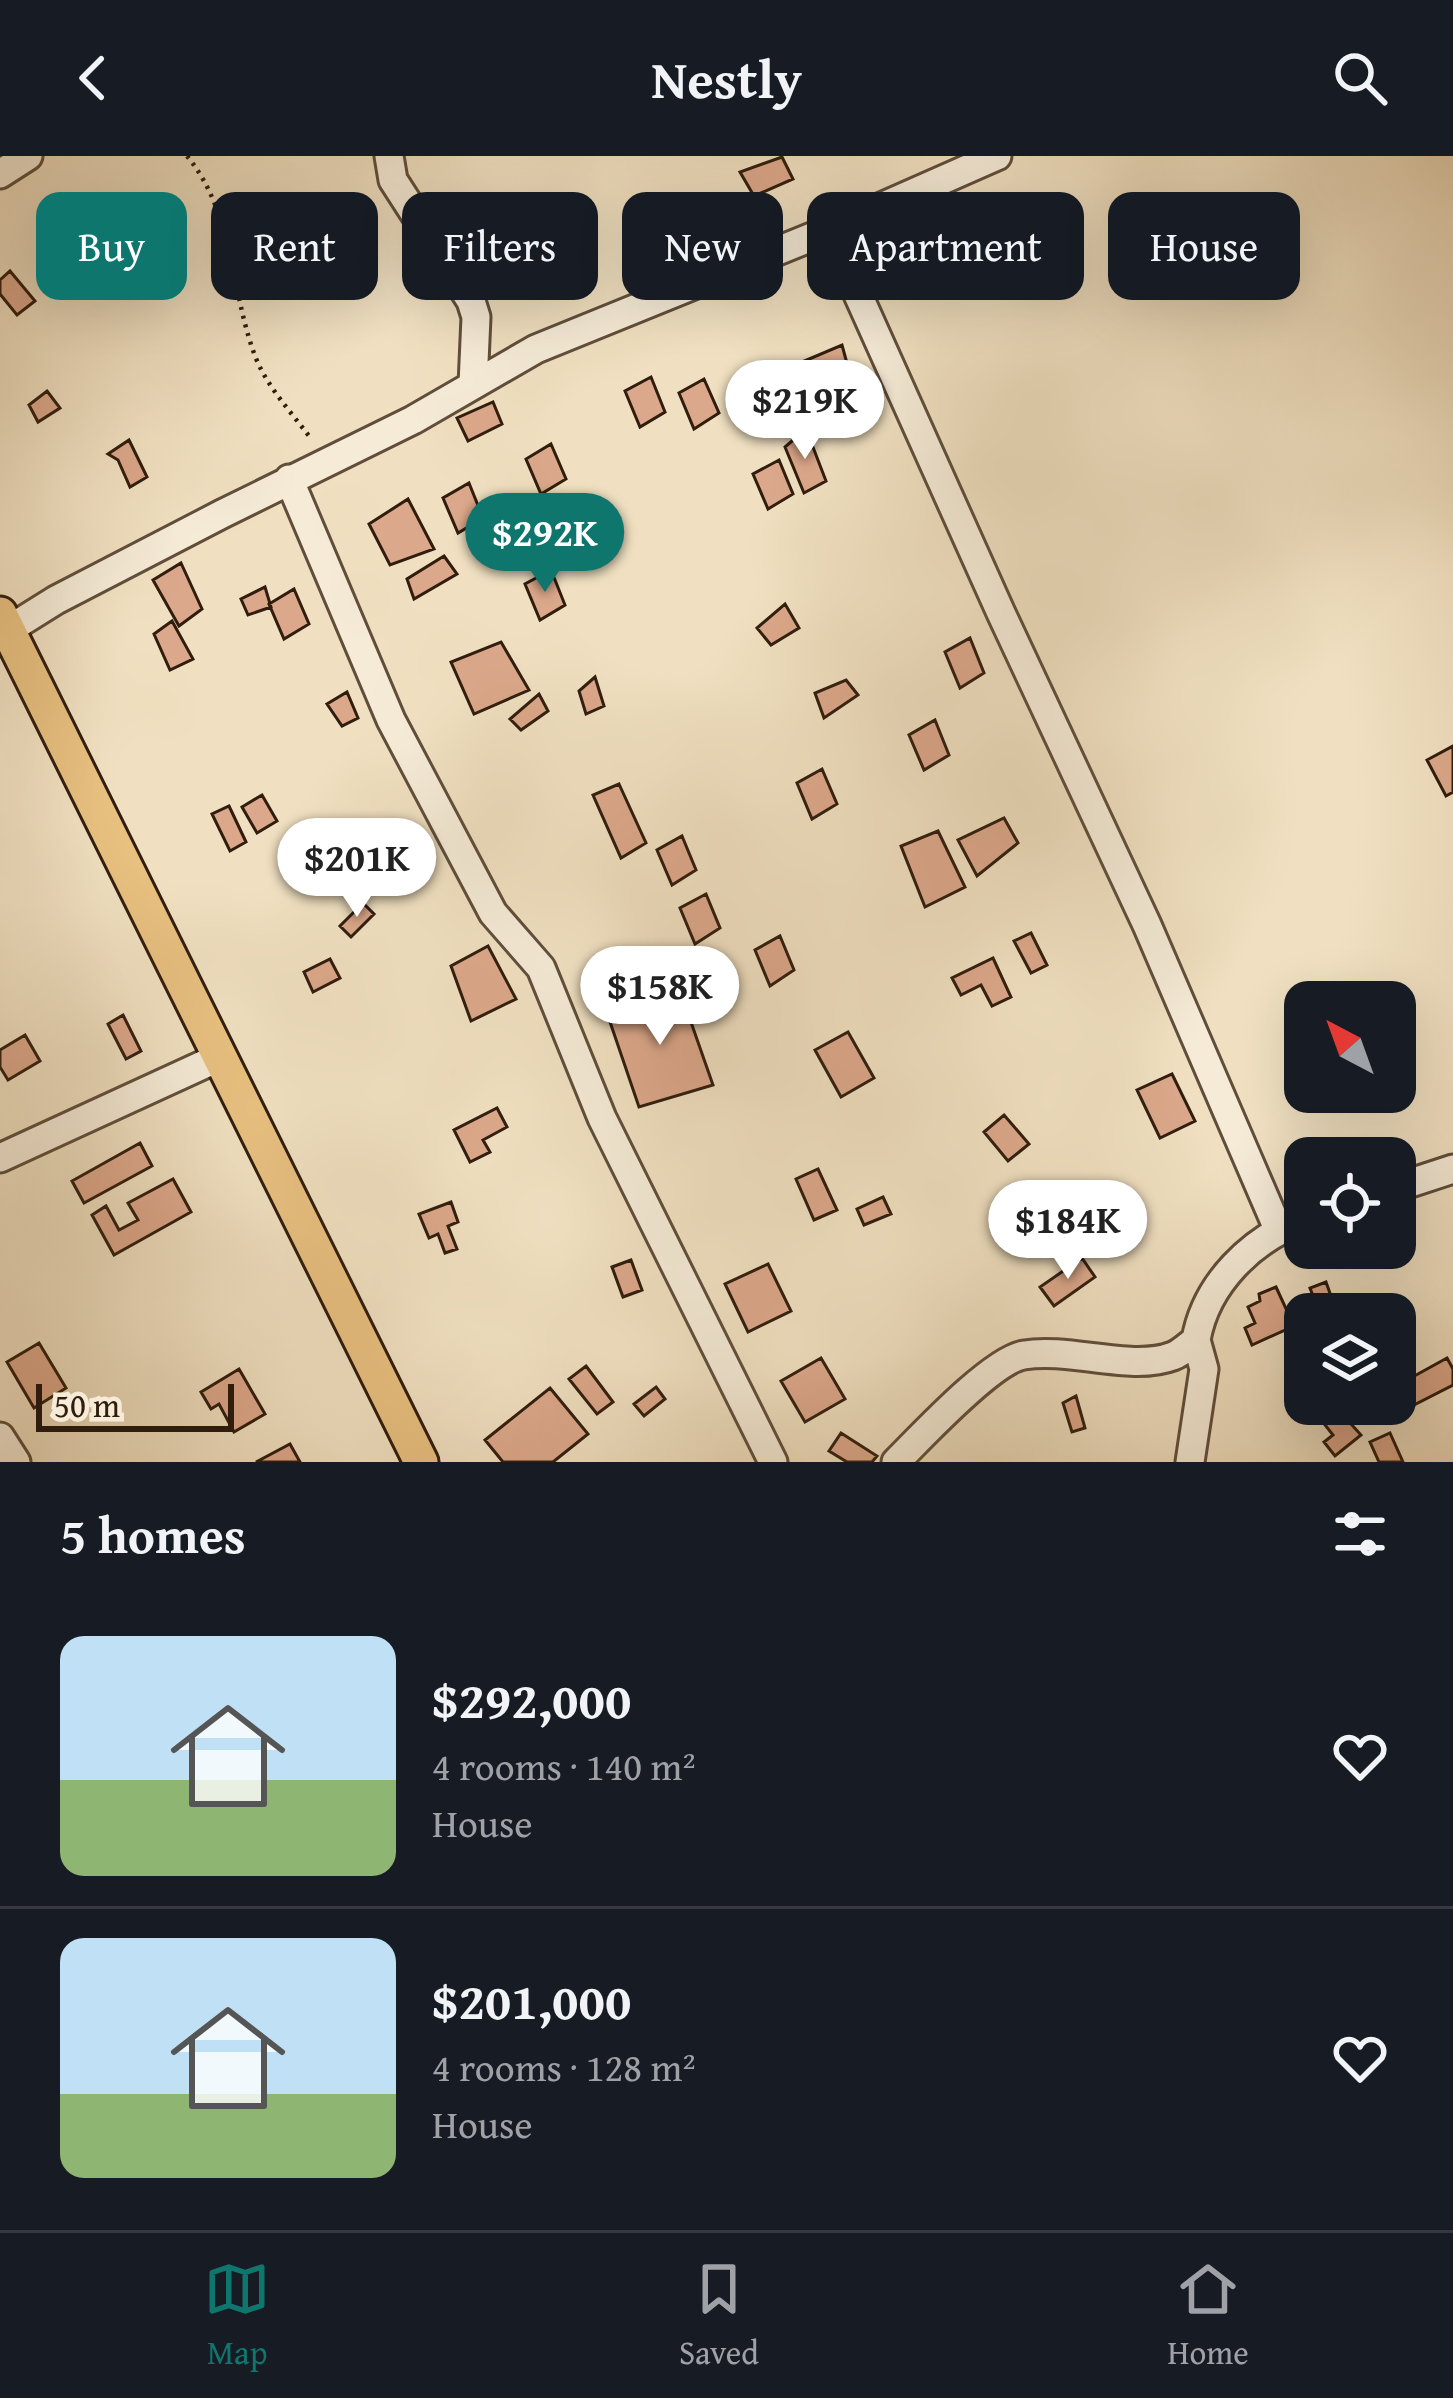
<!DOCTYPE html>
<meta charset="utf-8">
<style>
:root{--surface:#171b24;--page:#242831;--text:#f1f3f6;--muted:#9ea1a6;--line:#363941;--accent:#0f766e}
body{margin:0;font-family:"Gentium Book Plus",serif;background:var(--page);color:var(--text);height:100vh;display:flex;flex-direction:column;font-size:45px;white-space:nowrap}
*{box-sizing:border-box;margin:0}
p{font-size:39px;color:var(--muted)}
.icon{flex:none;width:66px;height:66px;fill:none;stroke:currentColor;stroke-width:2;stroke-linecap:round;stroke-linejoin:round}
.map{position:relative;height:1306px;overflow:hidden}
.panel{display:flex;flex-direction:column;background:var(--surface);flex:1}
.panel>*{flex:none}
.top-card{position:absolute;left:36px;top:36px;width:1383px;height:108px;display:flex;gap:24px}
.needle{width:78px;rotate:319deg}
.controls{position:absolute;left:1284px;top:825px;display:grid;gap:24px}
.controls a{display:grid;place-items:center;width:132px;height:132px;border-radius:24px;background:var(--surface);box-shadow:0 12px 48px #0002;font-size:60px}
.scale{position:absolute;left:36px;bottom:30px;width:198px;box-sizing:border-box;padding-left:12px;border:6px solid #301d0e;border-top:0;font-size:33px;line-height:42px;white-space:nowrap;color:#301d0e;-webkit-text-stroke:9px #f5ebd7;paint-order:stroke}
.price{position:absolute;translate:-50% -102px;padding:0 27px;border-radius:42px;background:#fff;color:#222;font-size:39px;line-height:78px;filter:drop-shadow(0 3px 6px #0008)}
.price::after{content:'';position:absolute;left:50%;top:72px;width:36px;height:27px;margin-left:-18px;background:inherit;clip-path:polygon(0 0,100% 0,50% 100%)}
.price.active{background:var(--accent);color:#fff}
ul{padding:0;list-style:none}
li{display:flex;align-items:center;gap:36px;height:300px;padding:0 60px}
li+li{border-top:3px solid var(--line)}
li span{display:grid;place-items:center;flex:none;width:336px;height:240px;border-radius:24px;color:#555}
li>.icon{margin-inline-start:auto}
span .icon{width:144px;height:144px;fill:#fffc;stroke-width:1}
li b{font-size:51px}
h2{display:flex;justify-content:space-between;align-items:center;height:144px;padding:0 60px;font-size:51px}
.pill{padding:0 42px;border-radius:24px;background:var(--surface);box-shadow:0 12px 48px #0002;font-size:42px;line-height:108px}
.pill.active{background:var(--accent);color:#fff}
header{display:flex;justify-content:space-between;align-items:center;height:156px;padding:0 60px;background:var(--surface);font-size:54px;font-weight:600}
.dock{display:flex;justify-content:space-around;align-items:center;height:168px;border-top:3px solid var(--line);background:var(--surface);font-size:33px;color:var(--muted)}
.dock a{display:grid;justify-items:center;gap:6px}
.dock .active{color:var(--accent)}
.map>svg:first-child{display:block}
.building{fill:#dca88b;stroke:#301d0e;stroke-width:3}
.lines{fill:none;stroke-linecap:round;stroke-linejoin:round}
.minor-casing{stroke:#604e3b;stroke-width:33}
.major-casing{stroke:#301d0e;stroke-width:39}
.path{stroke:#301d0e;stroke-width:4.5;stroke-dasharray:3 6;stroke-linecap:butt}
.minor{stroke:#f5ebd7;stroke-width:27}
.major{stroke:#e8c080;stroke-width:33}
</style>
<header><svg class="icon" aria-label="back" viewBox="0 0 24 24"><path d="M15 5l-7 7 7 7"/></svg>Nestly<svg class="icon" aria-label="search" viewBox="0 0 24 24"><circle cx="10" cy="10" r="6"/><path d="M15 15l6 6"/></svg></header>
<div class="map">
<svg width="1453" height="1306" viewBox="0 0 1453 1306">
<rect width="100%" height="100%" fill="#f0e0c1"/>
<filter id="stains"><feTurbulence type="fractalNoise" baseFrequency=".00167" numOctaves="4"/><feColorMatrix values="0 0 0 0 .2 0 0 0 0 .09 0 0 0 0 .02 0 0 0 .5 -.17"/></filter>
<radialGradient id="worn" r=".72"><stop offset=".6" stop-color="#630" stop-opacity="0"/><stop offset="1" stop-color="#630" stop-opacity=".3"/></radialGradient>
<path class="building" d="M782 1 793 23 754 40 740 16Z
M10 115 35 145 17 159 0 138V124Z
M842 189 855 237 806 253 795 209Z
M651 221 665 256 640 271 625 235Z
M704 223 719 257 694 273 679 237Z
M47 235 60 252 38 266 29 249Z
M493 246 502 268 468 285 457 262Z
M806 273 826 325 804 337 785 291Z
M129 284 147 321 130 331 118 304 108 298Z
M551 288 566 323 541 338 526 303Z
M779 304 793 338 768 353 753 318Z
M469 327 483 362 458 377 443 342Z
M408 343 434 393 390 409 369 368Z
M444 400 457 418 414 443 407 423Z
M181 407 202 453 179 470 153 424Z
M551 414 565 449 540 464 525 428Z
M265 431 271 451 248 459 241 443Z
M294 433 309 468 284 483 269 448Z
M785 448 799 472 771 489 757 472Z
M172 465 193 503 170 514 154 478Z
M970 482 984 517 960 532 945 496Z
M501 486 529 534 474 558 451 506Z
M595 521 604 550 586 558 579 535Z
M846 524 858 539 824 562 815 537Z
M347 536 358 562 342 570 327 548Z
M539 538 548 555 521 574 510 563Z
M935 564 949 599 924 614 909 579Z
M1453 590V636L1446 640 1427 604Z
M822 613 837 648 812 663 797 627Z
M619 628 646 687 621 702 593 639Z
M262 639 277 665 257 677 242 651Z
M229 650 246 686 230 695 212 658Z
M1004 662 1018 687 977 720 958 684Z
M938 675 965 731 925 751 901 690Z
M682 680 696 714 672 729 657 694Z
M706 738 720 772 695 788 680 752Z
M363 747 374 758 351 781 340 770Z
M1031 777 1047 809 1031 817 1014 785Z
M780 780 794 814 770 830 755 794Z
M488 790 516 843 471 865 451 810Z
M993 802 1011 841 992 850 981 829 961 839 952 822Z
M330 803 340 822 313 836 304 816Z
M678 829 713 929 639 951 608 860Z
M123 859 141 895 126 903 108 868Z
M848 876 874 922 841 941 815 894Z
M25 879 40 905 8 924 0 911V894Z
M1172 918 1195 965 1160 982 1137 934Z
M497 952 507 971 483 984 490 996 470 1006 454 974Z
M1004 959 1029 988 1008 1005 984 976Z
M140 987 152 1010 84 1047 72 1025Z
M818 1013 837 1054 814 1064 796 1023Z
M173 1023 191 1056 114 1099 92 1059 106 1050 119 1074 138 1064 128 1047Z
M883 1041 891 1058 864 1069 857 1053Z
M451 1046 458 1066 448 1070 457 1093 445 1097 438 1078 429 1082 419 1058Z
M1033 1047 1054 1081 1029 1097 1007 1063Z
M1082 1102 1095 1121 1054 1150 1040 1131Z
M631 1104 642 1134 623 1141 612 1111Z
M768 1108 791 1155 748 1176 725 1128Z
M1326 1126 1337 1157 1335 1158H1320L1310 1132Z
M1276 1131 1294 1170 1252 1189 1245 1172 1255 1167 1248 1151 1260 1145 1259 1138Z
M39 1187 66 1232 34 1252 7 1206Z
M821 1202 845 1243 805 1266 781 1225Z
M1447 1202 1453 1213V1229L1410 1251 1398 1229Z
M586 1210 613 1246 597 1258 569 1223Z
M239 1213 265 1258 234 1276 219 1248 211 1253 201 1236Z
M656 1231 665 1243 644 1260 634 1248Z
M550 1232 588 1278 553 1306H503L485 1284Z
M1076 1240 1085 1272 1072 1276 1063 1247Z
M1333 1248 1361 1279 1335 1300 1324 1286 1333 1279 1318 1260Z
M841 1277 877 1300 872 1306H847L829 1295Z
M1390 1277 1403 1306H1379L1370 1286Z
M290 1288 300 1306H256Z"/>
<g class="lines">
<g class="minor-casing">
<path id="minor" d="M389 0 393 24 471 145 476 161 473 229
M0 18 28 0
M829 74 1001 457 1147 769 1278 1073
M289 323 391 564 493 757 541 812 602 962 773 1306
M8 474 56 444 222 358 413 264 536 193 829 74 997 0
M0 1002 220 901
M1395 1032 1453 1013
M0 1281 16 1306
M896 1306C921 1281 992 1204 1024 1199 1070 1191 1131 1216 1173 1200 1181 1197 1189 1189 1196 1184 1206 1127 1252 1083 1305 1063
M1190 1306 1204 1213 1196 1184"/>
</g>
<g class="major-casing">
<path id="major" d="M0 458 421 1306"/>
</g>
<path class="path" d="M187 0C234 57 230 133 255 200 267 231 292 257 312 284"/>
<use href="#minor" class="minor"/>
<use href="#major" class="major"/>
</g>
<rect width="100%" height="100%" filter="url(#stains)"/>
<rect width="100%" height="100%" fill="url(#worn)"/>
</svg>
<div class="controls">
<a><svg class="needle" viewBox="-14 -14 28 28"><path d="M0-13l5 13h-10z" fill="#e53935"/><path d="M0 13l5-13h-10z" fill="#9ea1a6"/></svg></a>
<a><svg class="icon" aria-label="locate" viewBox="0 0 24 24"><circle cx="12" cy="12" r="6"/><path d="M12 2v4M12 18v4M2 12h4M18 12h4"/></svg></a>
<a><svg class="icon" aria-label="layers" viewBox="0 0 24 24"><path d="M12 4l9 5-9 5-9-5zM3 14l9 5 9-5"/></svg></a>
</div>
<div class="scale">50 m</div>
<b class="price" style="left:805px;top:306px">$219K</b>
<b class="price active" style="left:545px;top:439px">$292K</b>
<b class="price" style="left:357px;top:764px">$201K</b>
<b class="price" style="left:660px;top:892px">$158K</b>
<b class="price" style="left:1068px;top:1126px">$184K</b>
<div class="top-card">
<a class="pill active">Buy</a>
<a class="pill">Rent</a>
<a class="pill">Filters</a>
<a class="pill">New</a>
<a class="pill">Apartment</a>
<a class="pill">House</a>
</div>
</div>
<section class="panel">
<h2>5 homes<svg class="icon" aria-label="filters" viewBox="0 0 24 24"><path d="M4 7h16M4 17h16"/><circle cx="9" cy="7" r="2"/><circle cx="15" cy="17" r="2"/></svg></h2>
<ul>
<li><span style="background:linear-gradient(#bfe0f5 60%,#8fb573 0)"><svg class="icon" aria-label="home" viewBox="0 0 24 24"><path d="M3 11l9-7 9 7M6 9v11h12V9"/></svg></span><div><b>$292,000</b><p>4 rooms · 140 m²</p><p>House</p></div><svg class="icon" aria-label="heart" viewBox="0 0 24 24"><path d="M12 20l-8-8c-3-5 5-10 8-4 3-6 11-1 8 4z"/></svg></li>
<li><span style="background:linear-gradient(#bfe0f5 65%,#8fb573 0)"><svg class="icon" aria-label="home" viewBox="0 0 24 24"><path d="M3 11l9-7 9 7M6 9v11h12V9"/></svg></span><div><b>$201,000</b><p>4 rooms · 128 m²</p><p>House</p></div><svg class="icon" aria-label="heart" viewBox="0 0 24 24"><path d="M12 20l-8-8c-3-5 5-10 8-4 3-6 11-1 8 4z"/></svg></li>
</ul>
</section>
<nav class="dock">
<a class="active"><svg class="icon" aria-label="map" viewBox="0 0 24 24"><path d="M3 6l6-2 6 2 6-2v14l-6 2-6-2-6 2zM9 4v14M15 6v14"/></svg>Map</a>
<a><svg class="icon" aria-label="saved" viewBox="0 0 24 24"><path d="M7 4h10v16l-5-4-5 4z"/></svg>Saved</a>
<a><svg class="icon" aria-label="home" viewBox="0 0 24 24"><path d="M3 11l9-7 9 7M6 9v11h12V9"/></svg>Home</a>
</nav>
